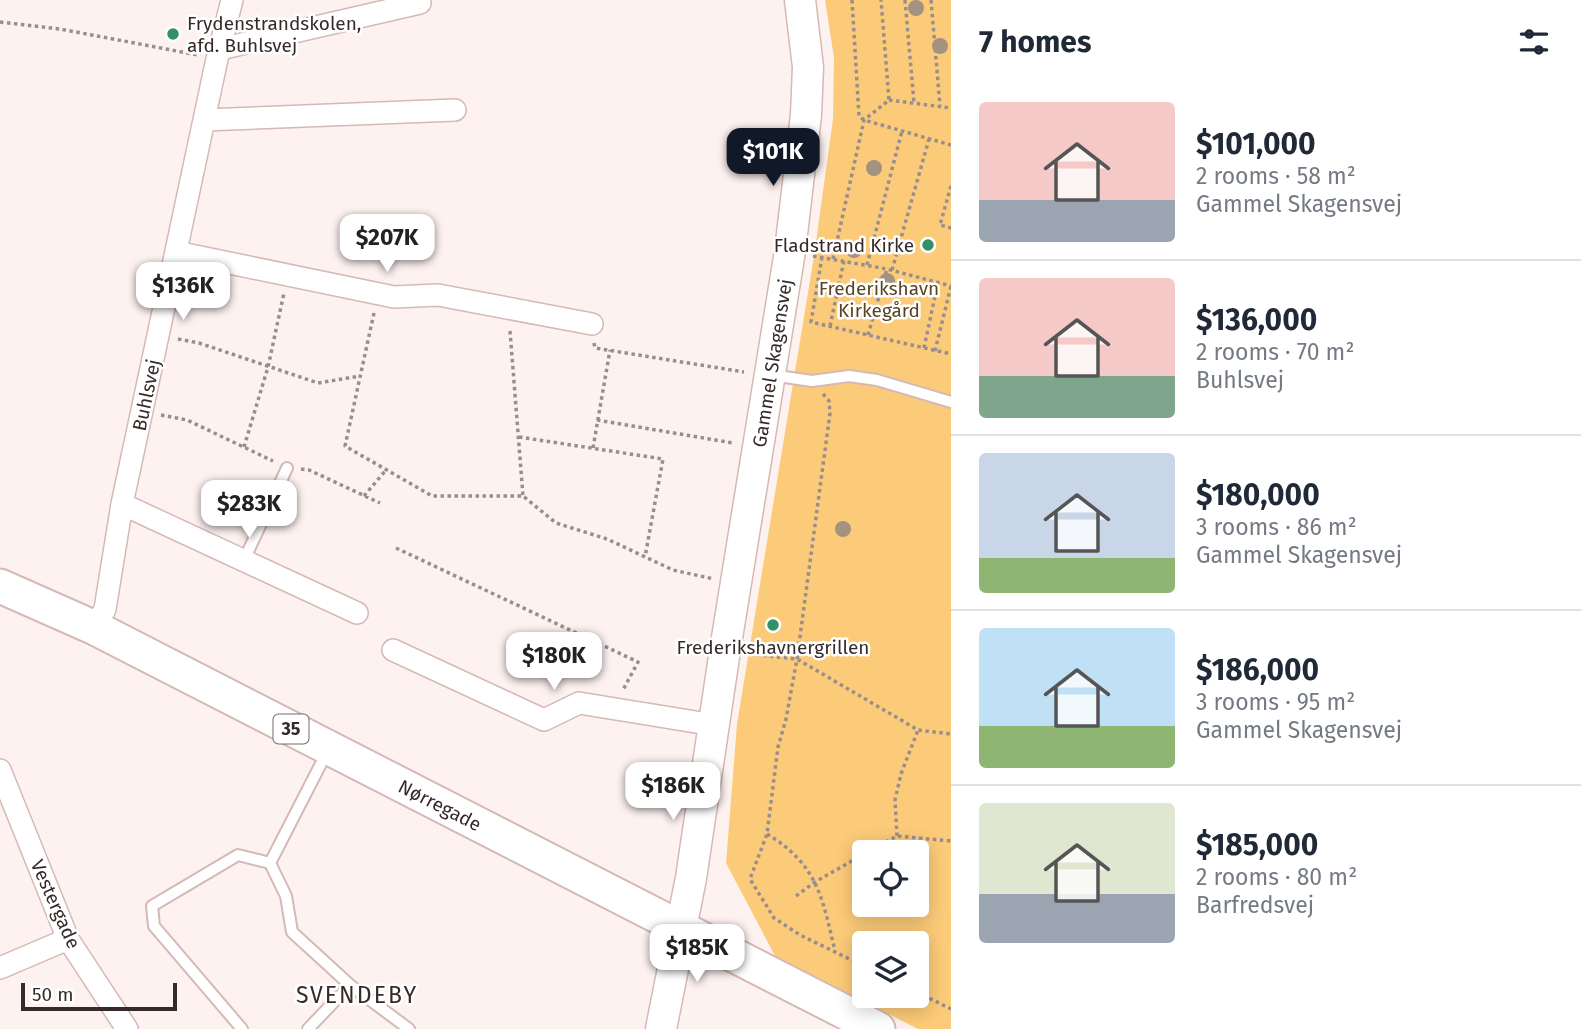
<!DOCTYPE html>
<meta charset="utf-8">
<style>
:root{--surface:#fff;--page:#f6f6f7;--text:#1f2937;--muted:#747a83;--line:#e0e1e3;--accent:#111827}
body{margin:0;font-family:"Fira Sans",sans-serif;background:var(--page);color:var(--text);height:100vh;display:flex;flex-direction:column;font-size:26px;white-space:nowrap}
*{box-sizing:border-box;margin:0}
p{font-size:23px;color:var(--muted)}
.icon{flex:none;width:38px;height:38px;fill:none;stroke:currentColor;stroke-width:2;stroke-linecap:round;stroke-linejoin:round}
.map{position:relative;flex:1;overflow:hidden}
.details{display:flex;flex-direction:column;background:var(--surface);width:630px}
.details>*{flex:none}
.tools{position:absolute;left:852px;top:840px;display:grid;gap:14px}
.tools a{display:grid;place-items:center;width:77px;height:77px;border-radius:7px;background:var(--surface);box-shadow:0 4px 18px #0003;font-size:35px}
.scale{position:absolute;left:21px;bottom:18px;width:156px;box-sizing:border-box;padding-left:7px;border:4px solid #352a29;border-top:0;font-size:19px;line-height:24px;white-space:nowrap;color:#352a29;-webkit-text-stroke:5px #fff;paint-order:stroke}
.price{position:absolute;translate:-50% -60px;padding:0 16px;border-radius:14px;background:#fff;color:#222;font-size:23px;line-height:46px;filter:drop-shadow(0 2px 4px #0008)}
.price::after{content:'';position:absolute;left:50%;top:42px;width:21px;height:16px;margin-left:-10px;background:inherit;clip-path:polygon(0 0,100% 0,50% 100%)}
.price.selected{background:var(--accent);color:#fff}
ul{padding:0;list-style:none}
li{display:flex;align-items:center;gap:21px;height:175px;padding:0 28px}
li+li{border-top:2px solid var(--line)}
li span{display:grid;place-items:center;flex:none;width:196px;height:140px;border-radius:7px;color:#555}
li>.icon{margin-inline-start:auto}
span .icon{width:84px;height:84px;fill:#fffc;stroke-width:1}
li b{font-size:30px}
h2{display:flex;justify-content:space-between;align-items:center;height:84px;padding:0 28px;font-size:30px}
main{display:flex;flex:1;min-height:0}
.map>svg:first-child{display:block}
.green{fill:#fccb79;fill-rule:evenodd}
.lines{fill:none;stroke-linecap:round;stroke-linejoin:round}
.lane-casing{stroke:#d5b9b5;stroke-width:14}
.street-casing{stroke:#d5b9b5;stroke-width:24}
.secondary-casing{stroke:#d5b9b5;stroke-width:33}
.primary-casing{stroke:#d5b9b5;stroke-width:37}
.path{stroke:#9a8e8d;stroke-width:3.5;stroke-dasharray:3.5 3.5;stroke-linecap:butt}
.lane{stroke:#fff;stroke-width:10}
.street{stroke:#fff;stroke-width:21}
.secondary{stroke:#fff;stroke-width:30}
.primary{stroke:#fff;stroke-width:33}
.tree{fill:#a3927f}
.poi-dot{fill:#349067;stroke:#fff;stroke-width:2.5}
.labels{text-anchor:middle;stroke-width:5;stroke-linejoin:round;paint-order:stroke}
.shield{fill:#fff;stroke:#726a69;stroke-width:2}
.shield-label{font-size:18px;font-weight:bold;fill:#352a29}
.poi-label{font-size:19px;fill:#352a29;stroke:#fff;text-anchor:start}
.park-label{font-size:19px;fill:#594421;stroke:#fff}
.street-label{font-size:19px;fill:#352a29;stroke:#fff}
.quarter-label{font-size:23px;letter-spacing:2px;fill:#352a29;stroke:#fff}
</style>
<main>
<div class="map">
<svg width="951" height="1029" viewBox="0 0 951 1029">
<rect width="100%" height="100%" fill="#fef2f1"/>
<path class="green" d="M825 0H951V1029H918L775 956 726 863 737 724 814 256 833 119 834 58ZM864 852H917V905H864ZM864 943H917V996H864Z"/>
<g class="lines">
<g class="lane-casing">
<path id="lane" d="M771 375 812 381 849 376 877 380 951 402
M244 560 287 468
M270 863 328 750
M242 1029 154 926 152 906 238 855 270 863 286 896 292 932 350 985 409 1029
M308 1029 350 985"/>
</g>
<g class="street-casing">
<path id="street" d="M220 49 420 3
M204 120 455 110
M176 252 394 297 438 295 592 324
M122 504 357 613
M95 628 105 609 122 504 217 59 232 0
M393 650 544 720 579 703 714 725
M0 770 68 939 127 1029
M0 968 68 939"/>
</g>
<g class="secondary-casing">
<path id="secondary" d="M661 1029 691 878 725 650 790 251 806 115 808 67 800 0"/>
</g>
<g class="primary-casing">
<path id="primary" d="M0 586 95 628 878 1029"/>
</g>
<path class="path" d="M852 0 859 116 864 120 951 145
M905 0 914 103
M931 0 940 106
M0 22 60 29 198 55
M889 100 951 108
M951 186 940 225 951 228
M813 256 887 269 951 286
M822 257 811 322 951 354
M833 259 864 120 889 100 881 0
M867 265 902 131
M892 270 929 139
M374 313 345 446 432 496H523L556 523 607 539 673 570 714 579
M830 326 844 261
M510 331 523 496
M868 335 887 269
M178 339 199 343 318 383 360 376
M594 343 595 348 744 372
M924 348 938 282
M935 351 951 286
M823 394 829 401 830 413 797 659 786 719 778 747 767 834 750 879 774 918 800 935 864 966
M161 415 187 420 273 461
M597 420 733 443
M519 437 663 459 645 557
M244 447 268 367 284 293
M593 448 610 350
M301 469 309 470 380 503
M364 496 386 470
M396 548 638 662 623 690
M749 654 797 659 918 730 951 734
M767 834C818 865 822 897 835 951
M897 836 895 800 901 774 918 730
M867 852 897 836 951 841
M796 896 815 882 864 854
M917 992 951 1009"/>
<use href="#lane" class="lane"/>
<use href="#street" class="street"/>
<use href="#secondary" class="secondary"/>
<use href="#primary" class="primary"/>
</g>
<g class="tree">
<circle cx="916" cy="8" r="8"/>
<circle cx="940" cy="46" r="8"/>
<circle cx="874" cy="168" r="8"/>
<circle cx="854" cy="250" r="8"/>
<circle cx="887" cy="281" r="8"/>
<circle cx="843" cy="529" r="8"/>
</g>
<g class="poi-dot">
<circle cx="173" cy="34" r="7"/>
<circle cx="928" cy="245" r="7"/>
<circle cx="773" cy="625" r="7"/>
</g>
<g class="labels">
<rect class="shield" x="273.5" y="714.5" width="35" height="29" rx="5"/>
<g class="shield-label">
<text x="291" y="735">35</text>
</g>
<g class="poi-label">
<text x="187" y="30">Frydenstrandskolen,<tspan x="187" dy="22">afd. Buhlsvej</tspan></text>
<text x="914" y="252" text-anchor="end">Fladstrand Kirke</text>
<text x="773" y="654" text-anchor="middle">Frederikshavnergrillen</text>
</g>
<g class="park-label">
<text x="879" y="295">Frederikshavn<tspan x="879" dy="22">Kirkegård</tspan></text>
</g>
<g class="street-label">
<text transform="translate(772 363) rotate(-81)" y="7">Gammel Skagensvej</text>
<text transform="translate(146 395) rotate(-78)" y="7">Buhlsvej</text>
<text transform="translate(440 805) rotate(27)" y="7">Nørregade</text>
<text transform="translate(56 904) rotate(66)" y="7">Vestergade</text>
</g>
<g class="quarter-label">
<text x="357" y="1003">SVENDEBY</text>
</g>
</g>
</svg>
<div class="tools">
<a><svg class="icon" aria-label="locate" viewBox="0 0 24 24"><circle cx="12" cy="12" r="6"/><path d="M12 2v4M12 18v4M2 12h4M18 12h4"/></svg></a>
<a><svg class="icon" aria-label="layers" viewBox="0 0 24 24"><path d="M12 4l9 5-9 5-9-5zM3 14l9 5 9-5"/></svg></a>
</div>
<div class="scale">50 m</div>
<b class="price selected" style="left:773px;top:188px">$101K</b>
<b class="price" style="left:387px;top:274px">$207K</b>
<b class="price" style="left:183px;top:322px">$136K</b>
<b class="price" style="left:249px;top:540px">$283K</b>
<b class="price" style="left:554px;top:692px">$180K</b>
<b class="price" style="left:673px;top:822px">$186K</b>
<b class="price" style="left:697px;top:984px">$185K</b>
</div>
<section class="details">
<h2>7 homes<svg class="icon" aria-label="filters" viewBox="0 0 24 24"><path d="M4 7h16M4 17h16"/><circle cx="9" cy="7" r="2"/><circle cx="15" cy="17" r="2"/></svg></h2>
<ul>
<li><span style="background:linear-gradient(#f6c9c9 70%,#9aa5b1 0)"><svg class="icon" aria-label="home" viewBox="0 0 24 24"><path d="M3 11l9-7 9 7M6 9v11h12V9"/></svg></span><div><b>$101,000</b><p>2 rooms · 58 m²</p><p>Gammel Skagensvej</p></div></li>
<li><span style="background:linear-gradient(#f6c9c9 70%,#7fa58c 0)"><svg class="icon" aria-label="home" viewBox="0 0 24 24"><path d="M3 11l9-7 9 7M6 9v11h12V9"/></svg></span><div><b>$136,000</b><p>2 rooms · 70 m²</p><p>Buhlsvej</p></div></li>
<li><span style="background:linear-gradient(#c9d6e8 75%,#8fb573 0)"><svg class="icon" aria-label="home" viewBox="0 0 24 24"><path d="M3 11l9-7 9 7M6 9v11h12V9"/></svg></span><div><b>$180,000</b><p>3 rooms · 86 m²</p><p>Gammel Skagensvej</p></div></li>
<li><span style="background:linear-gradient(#bfe0f5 70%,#8fb573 0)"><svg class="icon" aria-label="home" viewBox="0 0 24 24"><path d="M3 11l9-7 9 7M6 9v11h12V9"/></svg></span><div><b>$186,000</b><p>3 rooms · 95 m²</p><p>Gammel Skagensvej</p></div></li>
<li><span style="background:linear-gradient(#dfe7d0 65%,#9aa5b1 0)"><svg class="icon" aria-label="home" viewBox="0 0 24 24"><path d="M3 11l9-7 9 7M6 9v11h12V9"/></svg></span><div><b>$185,000</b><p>2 rooms · 80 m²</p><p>Barfredsvej</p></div></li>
</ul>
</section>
</main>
